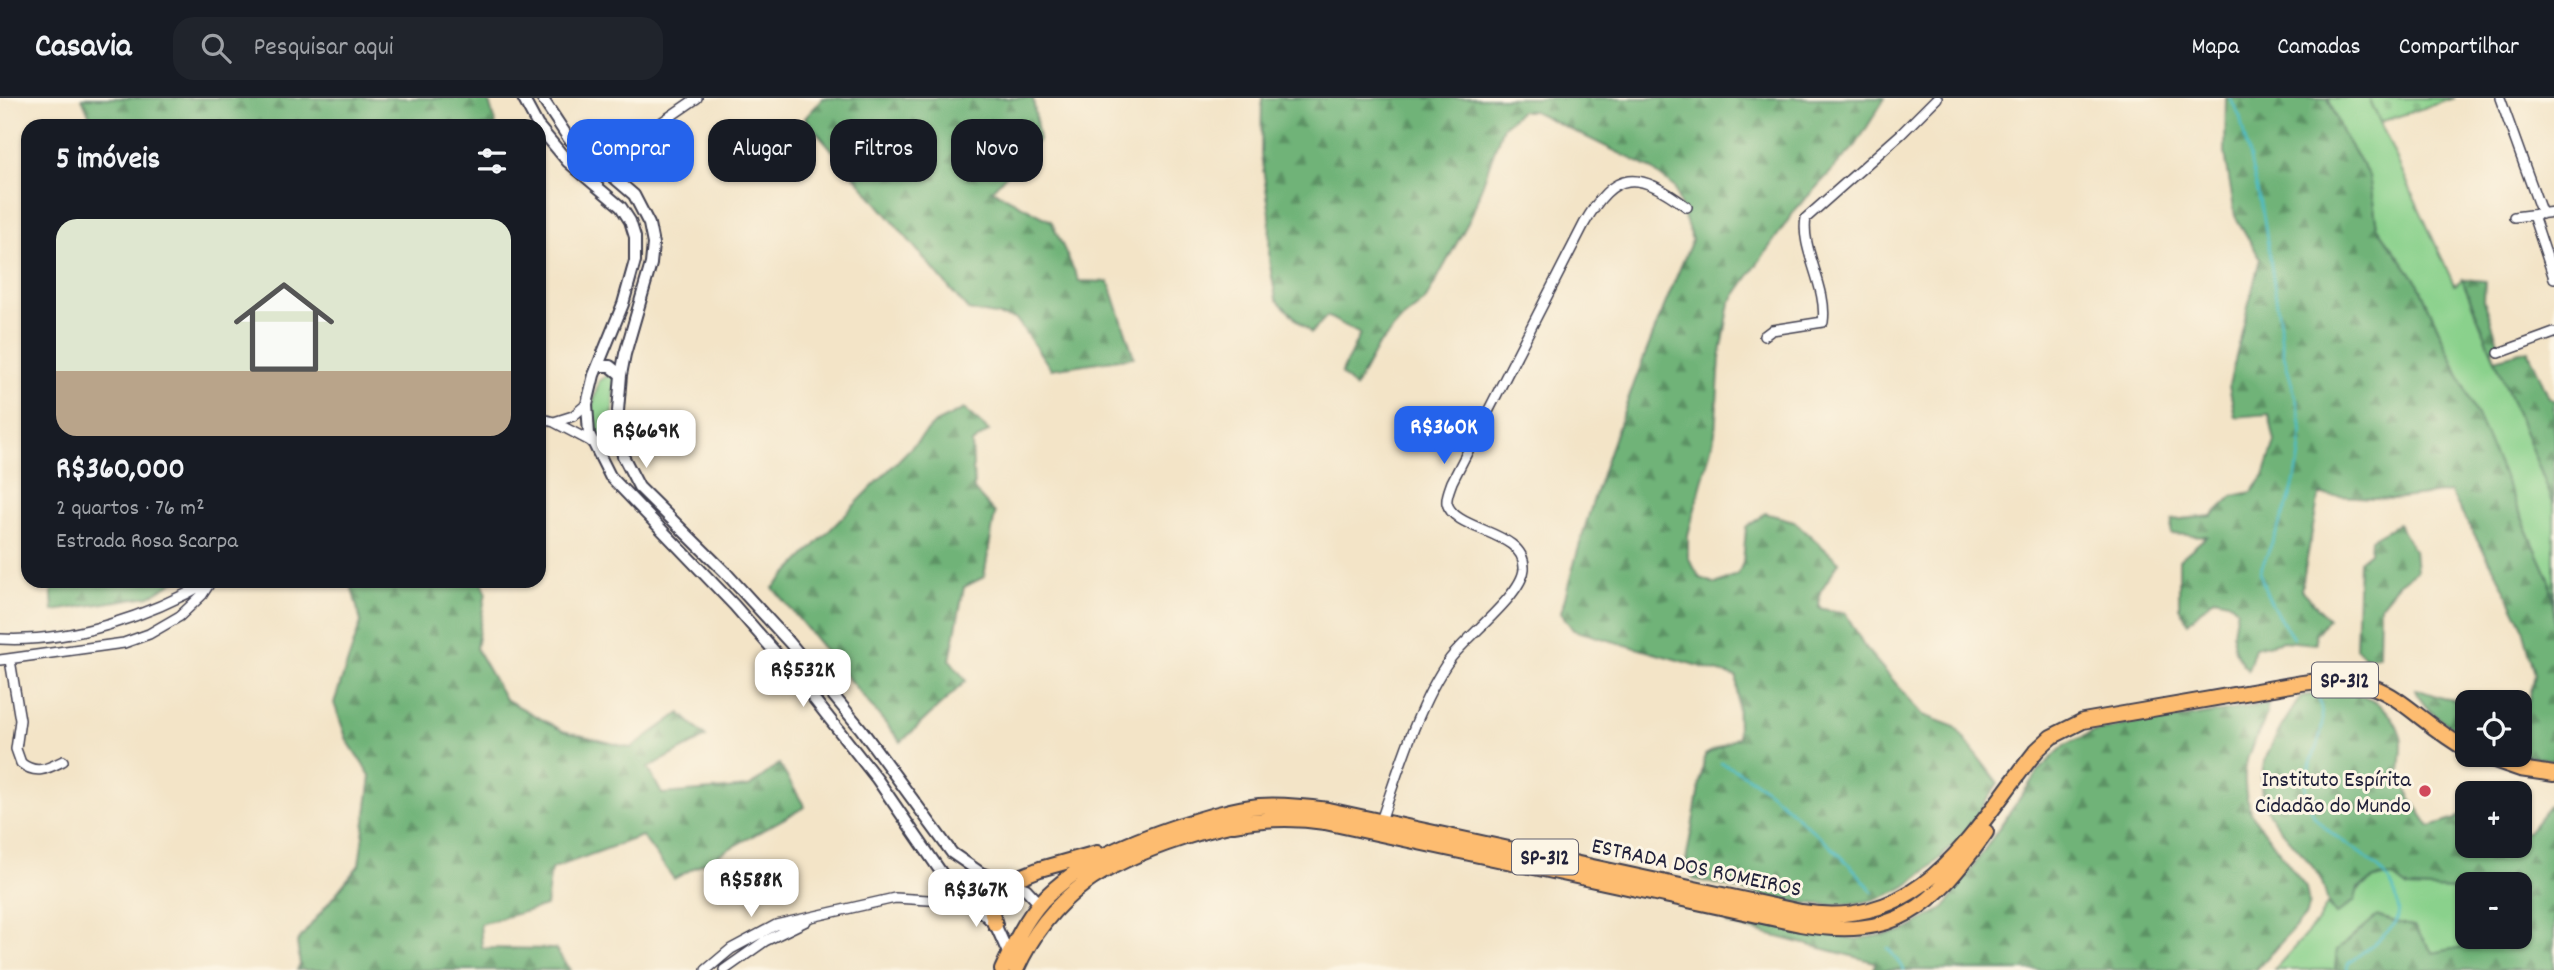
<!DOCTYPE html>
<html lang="pt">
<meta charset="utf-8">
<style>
:root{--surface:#171b24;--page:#20242c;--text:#f1f3f6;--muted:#9ea1a6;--line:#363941;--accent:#2563eb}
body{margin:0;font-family:Dekko,sans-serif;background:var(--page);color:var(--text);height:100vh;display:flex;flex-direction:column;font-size:26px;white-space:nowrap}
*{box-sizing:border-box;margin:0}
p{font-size:23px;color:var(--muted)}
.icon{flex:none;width:38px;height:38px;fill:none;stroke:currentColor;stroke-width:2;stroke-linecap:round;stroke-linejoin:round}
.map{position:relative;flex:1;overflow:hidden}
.side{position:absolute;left:21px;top:21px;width:525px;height:469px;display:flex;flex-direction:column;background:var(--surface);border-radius:21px;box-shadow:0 2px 5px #0004}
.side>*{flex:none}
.top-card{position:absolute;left:567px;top:21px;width:665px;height:63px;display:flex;gap:14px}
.fabs{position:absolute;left:2455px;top:592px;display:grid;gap:14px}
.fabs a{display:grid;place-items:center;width:77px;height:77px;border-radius:14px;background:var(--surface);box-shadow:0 2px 5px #0004;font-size:35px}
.price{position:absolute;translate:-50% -60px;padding:0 16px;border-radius:14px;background:#fff;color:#222;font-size:23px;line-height:46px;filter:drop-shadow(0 2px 4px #0008)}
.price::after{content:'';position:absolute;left:50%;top:42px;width:21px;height:16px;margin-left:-10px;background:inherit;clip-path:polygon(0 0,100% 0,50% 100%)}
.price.selected{background:var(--accent);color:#fff}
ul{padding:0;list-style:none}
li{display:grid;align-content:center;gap:14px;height:371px;padding:0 35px}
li+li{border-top:2px solid var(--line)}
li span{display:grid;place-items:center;height:217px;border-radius:21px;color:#555}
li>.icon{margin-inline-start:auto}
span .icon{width:126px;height:126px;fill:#fffc;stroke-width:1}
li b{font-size:30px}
h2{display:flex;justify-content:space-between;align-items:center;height:84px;padding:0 35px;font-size:30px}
.pill{padding:0 24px;border-radius:21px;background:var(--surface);box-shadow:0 2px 5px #0004;font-size:24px;line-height:63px}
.pill.selected{background:var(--accent);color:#fff}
header{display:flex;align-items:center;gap:42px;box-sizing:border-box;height:98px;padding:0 35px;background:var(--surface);border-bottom:2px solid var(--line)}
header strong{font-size:33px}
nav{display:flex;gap:38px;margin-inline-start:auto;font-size:24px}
.search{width:490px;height:63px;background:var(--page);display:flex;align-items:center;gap:18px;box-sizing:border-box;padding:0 24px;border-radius:21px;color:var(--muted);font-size:26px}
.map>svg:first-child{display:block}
.green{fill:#8ad18c;stroke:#567a64;stroke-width:2}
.forest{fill:url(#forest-firs);stroke:#486a5a;stroke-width:2}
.cemetery{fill:url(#cemetery-stones);stroke:#567a64;stroke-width:2}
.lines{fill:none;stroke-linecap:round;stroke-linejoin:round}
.stream{stroke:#4ebcc5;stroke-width:2.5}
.minor-casing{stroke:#413f50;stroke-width:12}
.tertiary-casing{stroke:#413f50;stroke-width:14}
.primary-casing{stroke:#413f50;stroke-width:18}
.minor{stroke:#fff;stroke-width:9}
.tertiary{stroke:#fff;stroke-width:10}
.primary{stroke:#fdbc6f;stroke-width:14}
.poi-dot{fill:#d1495b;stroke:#fcf5e5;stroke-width:2.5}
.labels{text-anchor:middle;stroke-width:6;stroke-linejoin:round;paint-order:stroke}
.shield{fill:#fcf5e5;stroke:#63616e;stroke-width:2}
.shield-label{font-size:21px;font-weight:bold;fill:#22223b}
.poi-label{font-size:23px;fill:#22223b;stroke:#fcf5e5;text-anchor:end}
.street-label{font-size:23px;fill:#22223b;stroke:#fcf5e5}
</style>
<header>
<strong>Casavia</strong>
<div class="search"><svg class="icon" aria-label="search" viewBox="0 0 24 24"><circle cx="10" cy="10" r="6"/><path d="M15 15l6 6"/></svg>Pesquisar aqui</div>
<nav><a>Mapa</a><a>Camadas</a><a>Compartilhar</a></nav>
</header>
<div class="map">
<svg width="2554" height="872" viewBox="0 0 2554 872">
<defs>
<pattern id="forest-firs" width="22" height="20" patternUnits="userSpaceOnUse" patternTransform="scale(1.75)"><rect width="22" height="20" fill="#6fb378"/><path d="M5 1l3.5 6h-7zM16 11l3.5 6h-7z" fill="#5b9164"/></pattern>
<pattern id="cemetery-stones" width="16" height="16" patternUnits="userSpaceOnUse" patternTransform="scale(1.75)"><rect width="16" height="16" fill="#8ad18c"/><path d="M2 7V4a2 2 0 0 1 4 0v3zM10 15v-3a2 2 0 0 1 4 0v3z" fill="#77b37a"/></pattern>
</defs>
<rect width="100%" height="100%" fill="#fcf5e5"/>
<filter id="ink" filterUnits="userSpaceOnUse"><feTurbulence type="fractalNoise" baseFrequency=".0143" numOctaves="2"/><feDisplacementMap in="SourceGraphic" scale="14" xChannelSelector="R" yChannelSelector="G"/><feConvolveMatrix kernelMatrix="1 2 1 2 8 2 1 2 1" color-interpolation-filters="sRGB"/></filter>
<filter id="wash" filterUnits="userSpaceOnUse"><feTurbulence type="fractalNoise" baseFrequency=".00686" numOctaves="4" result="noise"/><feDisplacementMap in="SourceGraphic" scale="28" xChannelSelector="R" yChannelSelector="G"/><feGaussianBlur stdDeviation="1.57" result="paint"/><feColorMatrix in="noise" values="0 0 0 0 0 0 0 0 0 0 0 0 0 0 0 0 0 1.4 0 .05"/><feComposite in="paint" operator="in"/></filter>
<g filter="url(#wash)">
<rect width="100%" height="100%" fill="#f3e4c7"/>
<path class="green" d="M2328 0H2369L2454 187 2462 181 2554 406V513L2550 483 2418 185 2377 128 2369 78 2342 35Z
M609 277 614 280V284L612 338 606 342 594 336 592 309 599 283Z
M2392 778 2408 790 2459 792 2467 803 2468 838H2476L2473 847 2433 855 2414 829 2337 852 2335 872H2274L2318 823 2327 806 2336 817C2352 797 2365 779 2392 778Z"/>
<path class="forest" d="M82 0H488L496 28H94Z
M823 0H1033L1039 42 992 92 1051 123 1079 183 1109 184 1134 259 1051 271 1016 221 968 212 805 20Z
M1262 0H1885L1856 47 1796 111 1730 205 1720 261 1715 335 1688 437V459L1700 480 1716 486 1738 476 1743 465 1746 430 1765 415 1794 423 1839 464 1820 494 1819 510 1846 516 1866 551 1923 617 1955 629 1998 685C1985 704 1973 725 1958 742 1945 756 1922 778 1906 788 1842 827 1760 795 1693 781L1686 763 1705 657 1738 639 1737 579 1573 532 1561 515C1593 387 1640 263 1692 142L1674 89 1650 70 1533 13H1521L1503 28 1471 119 1425 203 1402 221 1377 249 1355 290 1341 276 1360 236 1327 218 1311 235 1276 201 1269 162 1270 116 1261 57Z
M2226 0H2328L2342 35 2369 78 2377 128 2418 185 2550 483 2554 513V662L2516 656H2520V604H2516L2529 602 2535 576 2522 527 2497 476 2450 394 2393 401 2319 397 2301 492 2328 521 2315 537 2316 546 2283 543 2255 550 2248 572C2228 551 2232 537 2237 511L2228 503 2214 500 2188 525 2179 509V462L2207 438 2171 436 2172 422 2212 418 2233 398 2252 394 2264 378 2275 344 2269 316 2235 319 2229 287 2260 160 2235 118 2225 55Z
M2462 181 2485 183 2484 202 2499 246 2492 252 2495 261 2528 252 2549 299 2554 302V406Z
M964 311 989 333 972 345 974 392 995 415 984 479 964 489 950 562 966 583 901 644 773 490 935 325Z
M2398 426 2414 452 2416 473 2398 486 2380 508 2379 557 2365 559 2356 550 2359 463 2370 454 2371 441Z
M51 483H175L150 498 53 513Z
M350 483H482L486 494 476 550 505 601 563 633 631 650 680 615 706 639 648 670 662 696 749 689 779 666 805 709 674 781 642 738 551 771 546 808 480 826 482 850 555 851 570 872H297L300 867 297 844 359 767 371 679 347 642 334 605 361 524Z
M2416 591 2442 600 2467 604V637C2449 628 2421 611 2416 591Z
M2338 594C2367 596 2392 608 2401 638 2405 652 2397 669 2402 682 2406 696 2422 716 2430 729L2456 721 2467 712 2468 747H2520V734H2528L2550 707H2554V872H2335L2337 852 2377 818 2414 829 2433 855 2473 847 2476 838H2520V786H2468L2467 803 2459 792 2408 790 2392 778 2379 779 2358 790 2355 802 2336 817C2324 803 2327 792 2319 778 2306 757 2286 740 2272 720 2242 679 2280 632 2301 598Z
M2268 606C2266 625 2257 636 2250 653 2242 672 2244 697 2251 715L2306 790 2309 806 2307 816 2256 872H1874L1875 864 1727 826 1730 817 1856 841 1903 834 1945 809 2039 672 2065 647 2093 634 2161 620 2177 621Z"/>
<path class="cemetery" d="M2369 0H2455L2380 24Z"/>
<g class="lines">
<path class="stream" d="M2230 0 2240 19 2264 121 2280 226C2280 261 2298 293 2301 327 2305 376 2278 430 2260 473 2264 498 2279 519 2293 540
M2318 597C2321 609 2324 622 2321 634 2317 653 2303 675 2306 696 2307 703 2312 715 2316 720 2340 750 2394 763 2398 808 2399 815 2398 823 2393 828 2381 842 2362 854 2348 866L2347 872
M1721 665C1757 680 1783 705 1812 732 1835 752 1855 770 1873 794
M1888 850 1904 872"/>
</g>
</g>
<g filter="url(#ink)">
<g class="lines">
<g class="minor-casing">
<path id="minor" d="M2500 0 2542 116
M601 70 649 33 697 0
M2533 117 2554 180
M2514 119 2554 114
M1764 238 1772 232 1823 224C1828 189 1800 151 1806 120L1901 36 1937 0
M2499 255 2554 235
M539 320 554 324 592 344
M554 324 573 318 587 306
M0 541C71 545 149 518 210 483
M0 562 124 545 149 536 180 518 202 497 211 483
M10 562 20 622 16 651 21 665C36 677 47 671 63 663
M1381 723C1398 673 1419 604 1450 561 1466 539 1522 497 1524 471 1526 432 1454 434 1447 405 1446 398 1450 390 1452 384L1584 126C1615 71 1637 72 1687 109
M706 872 731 851 776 827 895 800 945 803 958 794
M724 872 765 843 806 823"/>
</g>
<g class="tertiary-casing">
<path id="tertiary" d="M523 0 538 28
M542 0 569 41 634 97 649 126 653 146 651 166 625 256 621 277 617 325 623 358 639 389 725 474 790 545 861 631 952 755 981 775 1026 791 1040 806
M539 29 568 64 621 109 630 123 635 139V163L623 206 594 277 587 306 589 336 610 378 734 507 795 577 877 681 945 780 995 826 1009 857
M598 268H610L621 277
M592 344 607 348 620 346"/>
</g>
<g class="primary-casing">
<path id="primary" d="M2477 656 2520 671 2554 676
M958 794 1005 785 1040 771 1097 755
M995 826C989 808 987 798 1004 786
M1002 872C1013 848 1024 823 1042 803 1080 763 1130 744 1181 727 1207 719 1232 711 1259 708 1282 706 1306 709 1328 712L1801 814C1925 834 1971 734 2037 652L2051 639 2083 623 2302 585C2390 571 2401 614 2468 652
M1016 872C1051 795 1105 765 1182 740 1230 724 1275 716 1325 724L1800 826C1896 843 1933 809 1986 734"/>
</g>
<use href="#minor" class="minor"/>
<use href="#tertiary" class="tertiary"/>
<use href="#primary" class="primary"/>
</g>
</g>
<circle class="poi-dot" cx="2425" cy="693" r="7"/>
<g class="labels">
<g class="shield">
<rect x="2312" y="564.5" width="66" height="35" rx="5"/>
<rect x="1512" y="741.5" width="66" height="35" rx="5"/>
</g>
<g class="shield-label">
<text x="2345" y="589">SP-312</text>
<text x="1545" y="766">SP-312</text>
</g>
<g class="poi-label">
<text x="2411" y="688">Instituto Espírita<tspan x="2411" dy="26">Cidadão do Mundo</tspan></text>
</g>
<g class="street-label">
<text transform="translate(1697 768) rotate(12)" y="8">ESTRADA DOS ROMEIROS</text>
</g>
</g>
</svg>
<div class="fabs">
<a><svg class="icon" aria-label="locate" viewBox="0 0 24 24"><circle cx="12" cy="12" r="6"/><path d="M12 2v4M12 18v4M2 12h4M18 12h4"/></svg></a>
<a>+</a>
<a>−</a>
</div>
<b class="price selected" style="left:1444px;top:368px">R$360K</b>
<b class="price" style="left:646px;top:372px">R$669K</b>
<b class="price" style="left:803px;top:611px">R$532K</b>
<b class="price" style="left:751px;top:821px">R$588K</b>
<b class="price" style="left:976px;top:831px">R$367K</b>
<div class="top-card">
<a class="pill selected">Comprar</a>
<a class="pill">Alugar</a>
<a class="pill">Filtros</a>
<a class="pill">Novo</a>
</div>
<section class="side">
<h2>5 imóveis<svg class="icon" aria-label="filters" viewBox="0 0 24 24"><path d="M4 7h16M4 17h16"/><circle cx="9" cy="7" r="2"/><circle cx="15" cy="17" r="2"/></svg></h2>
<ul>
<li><span style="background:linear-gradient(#dfe7d0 70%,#b9a48a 0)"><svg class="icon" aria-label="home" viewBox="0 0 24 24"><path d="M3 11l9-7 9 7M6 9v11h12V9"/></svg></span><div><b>R$360,000</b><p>2 quartos · 76 m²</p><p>Estrada Rosa Scarpa</p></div></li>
</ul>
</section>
</div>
